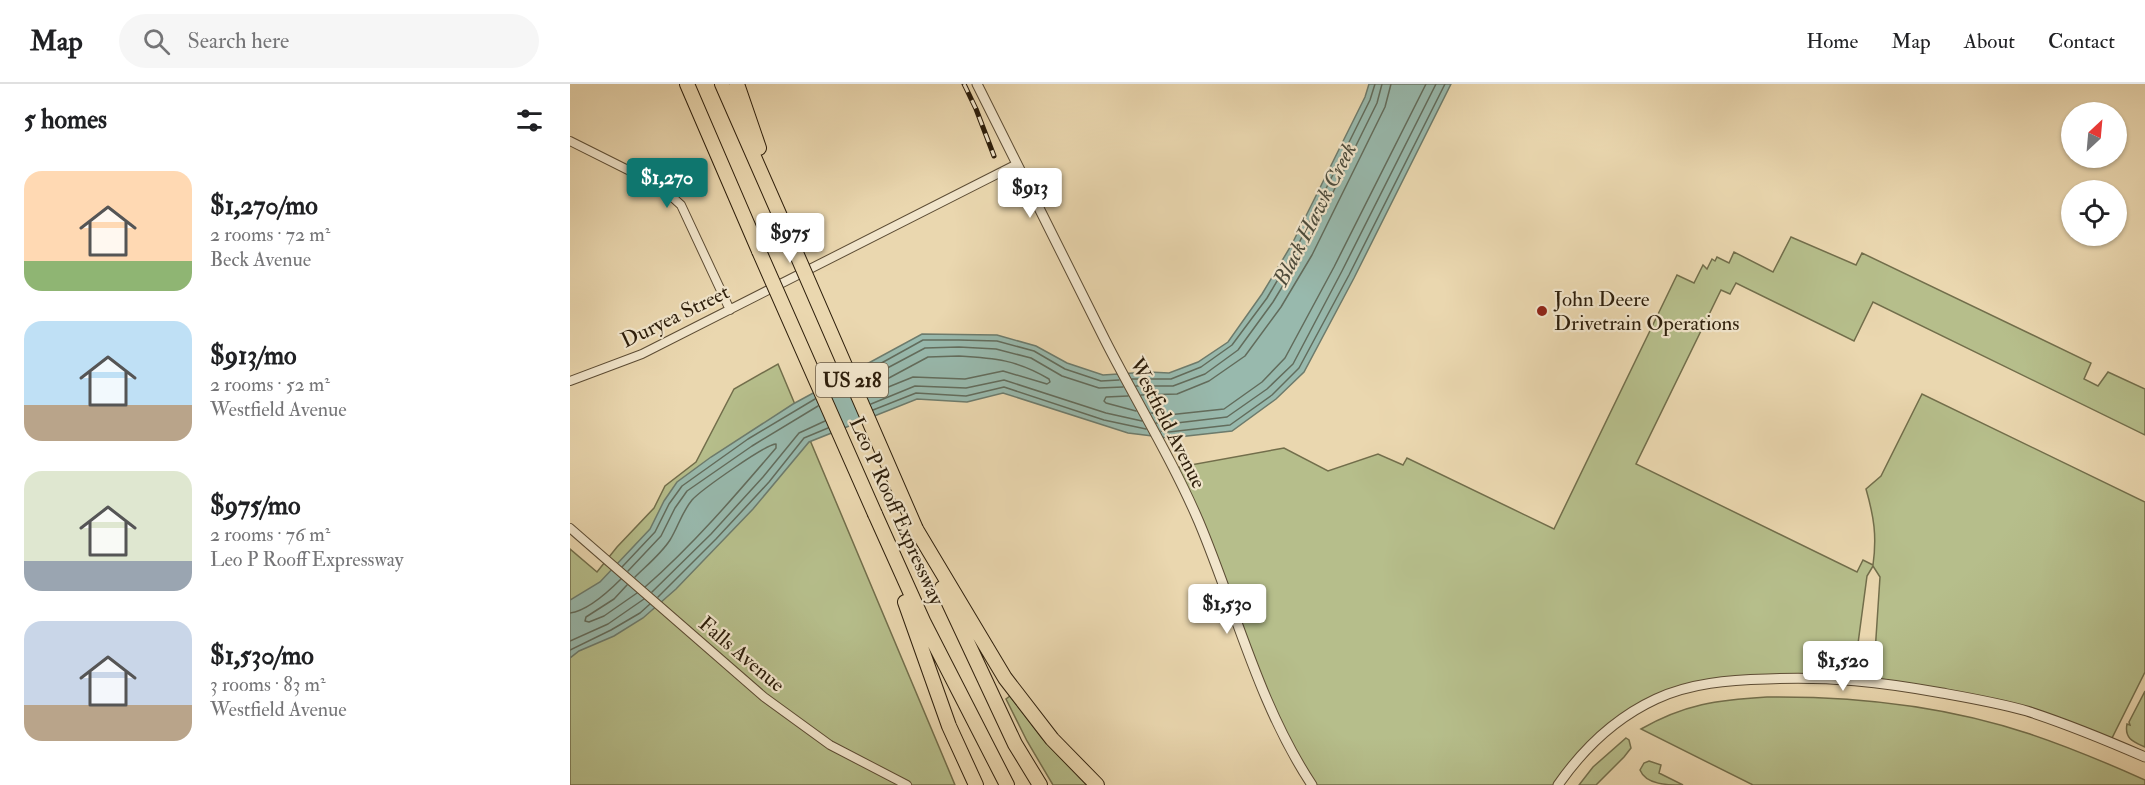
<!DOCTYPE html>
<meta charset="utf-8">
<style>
:root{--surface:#fff;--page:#f6f6f6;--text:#202124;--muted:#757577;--line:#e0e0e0;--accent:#0f766e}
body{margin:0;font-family:"IM FELL Double Pica",serif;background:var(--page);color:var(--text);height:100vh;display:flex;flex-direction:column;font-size:22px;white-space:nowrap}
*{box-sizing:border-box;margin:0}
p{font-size:20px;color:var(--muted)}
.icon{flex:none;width:33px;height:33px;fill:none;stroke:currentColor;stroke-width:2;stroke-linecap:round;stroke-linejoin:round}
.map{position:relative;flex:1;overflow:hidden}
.side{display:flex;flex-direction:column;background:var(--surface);width:570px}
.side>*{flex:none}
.needle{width:39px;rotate:26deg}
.buttons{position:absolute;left:1491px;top:18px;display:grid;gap:12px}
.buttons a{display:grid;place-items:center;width:66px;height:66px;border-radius:50%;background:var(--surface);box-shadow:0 2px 4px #0004;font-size:30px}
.price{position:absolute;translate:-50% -51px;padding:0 14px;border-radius:6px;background:#fff;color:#222;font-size:20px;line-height:39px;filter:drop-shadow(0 2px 3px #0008)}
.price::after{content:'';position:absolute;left:50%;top:36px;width:18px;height:14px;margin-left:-9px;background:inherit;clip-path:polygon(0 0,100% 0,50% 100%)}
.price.selected{background:var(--accent);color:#fff}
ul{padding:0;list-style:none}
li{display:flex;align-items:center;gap:18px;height:150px;padding:0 24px}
li span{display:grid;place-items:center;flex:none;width:168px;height:120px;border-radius:18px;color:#555}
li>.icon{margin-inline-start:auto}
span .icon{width:72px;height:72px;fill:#fffc;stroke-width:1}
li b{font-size:26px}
h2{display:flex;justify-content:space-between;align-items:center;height:72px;padding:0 24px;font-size:26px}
header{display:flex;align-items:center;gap:36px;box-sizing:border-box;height:84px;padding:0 30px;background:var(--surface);border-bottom:2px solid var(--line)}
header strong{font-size:28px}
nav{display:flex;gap:33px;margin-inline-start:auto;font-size:21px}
.search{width:420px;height:54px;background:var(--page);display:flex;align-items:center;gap:15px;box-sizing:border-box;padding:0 21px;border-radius:33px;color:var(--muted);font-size:22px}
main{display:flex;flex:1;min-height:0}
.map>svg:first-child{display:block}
.green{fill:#b6be8b;stroke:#726e4b;stroke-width:1.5}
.water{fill:#98b9ad;stroke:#6d7b6c;stroke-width:1.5}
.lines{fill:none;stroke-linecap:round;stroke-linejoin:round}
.shore{stroke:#626c5c;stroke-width:1.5}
.minor-casing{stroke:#5c4c34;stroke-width:10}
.tertiary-casing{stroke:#5c4c34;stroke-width:11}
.motorway-casing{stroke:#2d1e0b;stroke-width:16}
.minor{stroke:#f1e5cb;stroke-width:8}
.tertiary{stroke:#f1e5cb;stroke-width:9}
.motorway{stroke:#ead7af;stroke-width:14}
.rail-casing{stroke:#2d1e0b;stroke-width:5}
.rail{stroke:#f1e5cb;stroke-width:3;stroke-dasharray:9;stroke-linecap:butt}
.motorway-bridge-casing{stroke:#2d1e0b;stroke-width:16;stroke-linecap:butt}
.motorway-bridge{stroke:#ead7af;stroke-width:14}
.poi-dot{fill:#8f2418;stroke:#f1e5cb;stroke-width:2}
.labels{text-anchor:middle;stroke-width:4.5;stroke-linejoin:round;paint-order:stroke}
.shield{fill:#f1e5cb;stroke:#685a45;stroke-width:1.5}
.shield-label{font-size:20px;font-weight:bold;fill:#2d1e0b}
.poi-label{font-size:21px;fill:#2d1e0b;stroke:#f1e5cb;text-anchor:start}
.street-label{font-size:21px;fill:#2d1e0b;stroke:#f1e5cb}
.water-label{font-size:22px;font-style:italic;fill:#4d4c3c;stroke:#f1e5cb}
</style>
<header>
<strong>Map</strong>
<div class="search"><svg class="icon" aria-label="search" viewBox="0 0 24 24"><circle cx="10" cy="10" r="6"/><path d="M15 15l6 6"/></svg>Search here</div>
<nav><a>Home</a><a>Map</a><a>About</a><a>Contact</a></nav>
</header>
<main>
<section class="side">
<h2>5 homes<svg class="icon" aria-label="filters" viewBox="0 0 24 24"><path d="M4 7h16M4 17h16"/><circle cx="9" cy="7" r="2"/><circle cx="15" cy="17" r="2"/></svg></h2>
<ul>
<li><span style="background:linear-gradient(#ffd9b3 75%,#8fb573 0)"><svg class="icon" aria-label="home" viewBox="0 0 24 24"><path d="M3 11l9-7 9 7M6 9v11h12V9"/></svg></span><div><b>$1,270/mo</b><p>2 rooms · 72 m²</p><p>Beck Avenue</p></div></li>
<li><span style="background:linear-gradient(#bfe0f5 70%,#b9a48a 0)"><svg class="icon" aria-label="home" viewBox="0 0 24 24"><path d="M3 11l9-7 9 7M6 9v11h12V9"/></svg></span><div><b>$913/mo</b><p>2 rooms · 52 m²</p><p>Westfield Avenue</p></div></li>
<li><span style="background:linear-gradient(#dfe7d0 75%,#9aa5b1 0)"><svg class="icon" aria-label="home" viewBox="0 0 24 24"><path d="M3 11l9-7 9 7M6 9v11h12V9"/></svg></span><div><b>$975/mo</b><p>2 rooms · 76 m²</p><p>Leo P Rooff Expressway</p></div></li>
<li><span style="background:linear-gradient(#c9d6e8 70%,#b9a48a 0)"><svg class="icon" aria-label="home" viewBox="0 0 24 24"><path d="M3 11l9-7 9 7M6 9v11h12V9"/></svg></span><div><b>$1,530/mo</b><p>3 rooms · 83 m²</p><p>Westfield Avenue</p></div></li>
</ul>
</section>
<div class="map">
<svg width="1575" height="701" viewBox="0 0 1575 701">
<rect width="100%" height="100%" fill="#ead7af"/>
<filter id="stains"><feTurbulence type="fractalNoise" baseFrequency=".00333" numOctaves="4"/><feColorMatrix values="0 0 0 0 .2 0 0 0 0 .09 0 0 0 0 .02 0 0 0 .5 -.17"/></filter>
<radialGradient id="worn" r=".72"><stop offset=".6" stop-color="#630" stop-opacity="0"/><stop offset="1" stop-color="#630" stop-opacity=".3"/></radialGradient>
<path class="green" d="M1221 153 1286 181 1292 169 1521 279 1514 295 1528 302 1538 288 1575 305V351L1303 218 1284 257 1166 199 1160 210 1151 206 1066 380 1287 488 1293 476 1303 481C1307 452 1304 433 1296 405L1311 392 1352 310 1575 418V588L1540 658 1454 626 1299 598 1304 584 1310 493 1303 482 1297 492 1285 582 1275 595 1224 594 1113 606 1040 643 988 701H742L709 643 604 384 714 364 758 387 808 370 833 381 837 374 984 445 1107 191 1124 199 1133 181 1137 185 1142 175 1145 177 1147 173 1159 179 1164 168 1203 188Z
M208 280 385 701H0V465L27 488 47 463 84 424 95 402 126 378 164 305Z
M1575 607V663C1564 658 1554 655 1557 640L1560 641 1559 638Z
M440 612 472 654 517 701H483L457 657 436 615Z
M1197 613C1285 612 1376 622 1460 650 1499 663 1537 679 1575 696V701H1183L1071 645C1115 620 1147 616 1197 613Z
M1056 654 1059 656 1061 664 1054 673 1026 701H1009L1023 683Z
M1079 677 1091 681 1089 689 1113 701C1098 701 1076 701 1070 686L1074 679Z"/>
<path class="water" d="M799 0H881L784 194 734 288 706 315 662 347 599 354 558 349 433 309 397 318 347 315 239 358 183 425 106 505 73 534 44 552 9 567 0 574V516L30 498 80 445 94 417 107 398 141 373 223 320 352 250 427 251 466 262 497 279 533 291 579 288 599 289 628 278 658 258 692 210 722 160 795 13Z"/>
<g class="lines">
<path class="shore" d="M389 272C425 274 447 276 479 295L480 298 477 300 433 287 395 295 343 293 306 308 303 306 304 302 358 273Z
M288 292 353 256H389L427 257 464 267 495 285 531 297 549 296
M562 295H601L631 283 662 261 697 214 727 163 800 16 805 0
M291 298 355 264 389 263 426 265 461 274 492 292 529 304 553 303
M566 302H603L635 290 668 266 703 218 734 167 807 19 812 0
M571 311 607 310 639 297 675 272 711 223 742 171 815 23 821 0
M558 312 536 313 534 317 536 319 566 327
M301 320 345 302 396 304 434 296 536 329 572 337
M303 326 346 309 396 312 434 303 534 336 576 345
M581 329 598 331 654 325 692 298 715 274 764 183 856 0
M586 339 598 340 657 333 697 305 723 280 772 187 866 0
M591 347 599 348 660 341 702 311 729 284 779 191 875 0
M52 483 85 448 99 420 112 402 178 355 245 315
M58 487 91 452 105 424 117 407 182 362 248 322
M65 493C76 482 91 470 100 456 108 443 112 428 122 416 131 406 196 360 206 360V364C165 412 123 461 75 503
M57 501 44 515 16 533 15 537 19 538 34 532 67 509
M82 508 141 450 193 393 229 349 255 337
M88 513 146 455 199 398 234 354 258 344
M0 529C17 527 39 507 51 495
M0 557 38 540 74 515
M0 566 41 546 70 529 80 520"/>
<g class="minor-casing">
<path id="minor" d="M0 57 90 102 111 121 160 226
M0 297 72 270 447 80
M0 444 194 613 260 661 337 701"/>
</g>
<g class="tertiary-casing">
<path id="tertiary" d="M407 0C450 85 492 171 535 256 566 317 602 375 629 438 666 526 689 621 742 701
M988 701C1013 665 1045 634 1086 615 1120 599 1159 596 1197 595 1259 592 1311 598 1372 609 1400 614 1429 619 1457 627 1497 640 1536 656 1575 673"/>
</g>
<g class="motorway-casing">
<path id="motorway" d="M117 0 189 167
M152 0 217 148
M167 0 189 64
M305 430 354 539 437 701
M346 445 435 594 482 655 527 701
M372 504 445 660 470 701
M335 518 379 642 406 701"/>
</g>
<use href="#minor" class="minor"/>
<use href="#tertiary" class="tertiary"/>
<use href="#motorway" class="motorway"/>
<g class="rail-casing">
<path id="rail" d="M394 0 406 25 424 72"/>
</g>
<use href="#rail" class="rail"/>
<g class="motorway-bridge-casing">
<path id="motorway-bridge" d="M217 148 346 445
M189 167 305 430"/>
</g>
<use href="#motorway-bridge" class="motorway-bridge"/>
</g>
<circle class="poi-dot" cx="972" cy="227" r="6"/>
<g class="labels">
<rect class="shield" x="246" y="279" width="72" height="34" rx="4.5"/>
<g class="shield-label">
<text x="282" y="303">US 218</text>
</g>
<g class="poi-label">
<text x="984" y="222">John Deere<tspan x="984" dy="24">Drivetrain Operations</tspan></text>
</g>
<g class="street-label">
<text transform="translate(105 232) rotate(-26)" y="7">Duryea Street</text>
<text transform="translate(598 339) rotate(63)" y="7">Westfield Avenue</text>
<text transform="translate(327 427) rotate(66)" y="7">Leo P Rooff Expressway</text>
<text transform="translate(172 570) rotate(40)" y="7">Falls Avenue</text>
</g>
<g class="water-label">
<text transform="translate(744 130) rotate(-63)" y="8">Black Hawk Creek</text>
</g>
</g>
<rect width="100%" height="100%" filter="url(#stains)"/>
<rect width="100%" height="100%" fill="url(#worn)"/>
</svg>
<div class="buttons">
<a><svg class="needle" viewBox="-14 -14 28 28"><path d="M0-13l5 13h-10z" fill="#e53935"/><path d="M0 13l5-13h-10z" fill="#757577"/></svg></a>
<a><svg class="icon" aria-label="locate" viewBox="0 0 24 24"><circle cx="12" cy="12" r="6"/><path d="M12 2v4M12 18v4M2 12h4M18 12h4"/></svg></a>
</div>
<b class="price selected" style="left:97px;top:125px">$1,270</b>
<b class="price" style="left:460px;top:135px">$913</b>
<b class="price" style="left:220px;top:180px">$975</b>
<b class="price" style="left:657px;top:551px">$1,530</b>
<b class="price" style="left:1273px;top:608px">$1,520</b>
</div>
</main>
